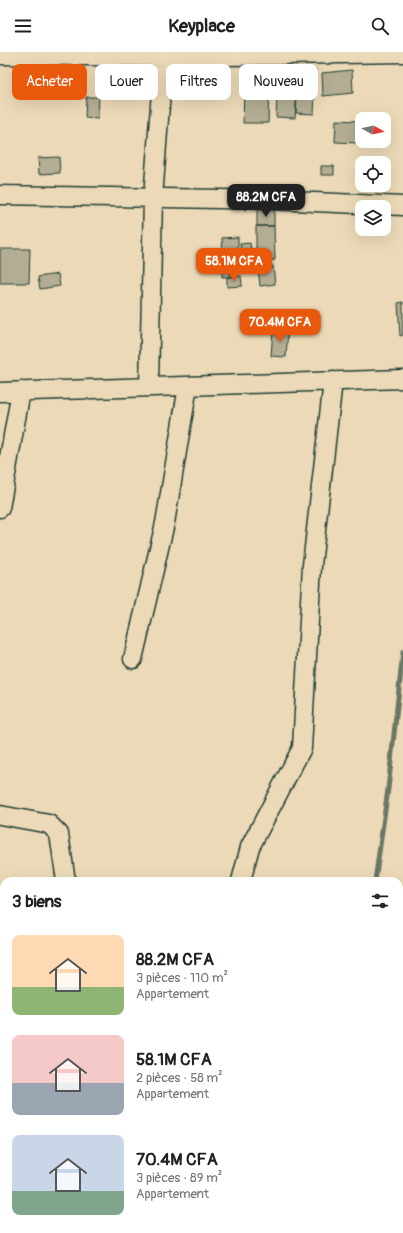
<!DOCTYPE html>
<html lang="fr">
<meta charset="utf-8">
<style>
:root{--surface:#fff;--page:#f2f2f2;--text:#202124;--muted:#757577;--accent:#ea580c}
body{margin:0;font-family:Pangolin,sans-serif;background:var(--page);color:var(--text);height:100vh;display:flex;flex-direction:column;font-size:15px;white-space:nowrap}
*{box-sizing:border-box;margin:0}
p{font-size:13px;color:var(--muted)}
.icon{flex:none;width:22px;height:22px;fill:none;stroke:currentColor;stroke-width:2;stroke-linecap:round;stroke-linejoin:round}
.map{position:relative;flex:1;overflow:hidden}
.panel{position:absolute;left:0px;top:825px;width:403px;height:356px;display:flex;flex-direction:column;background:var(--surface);border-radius:12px 12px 0 0;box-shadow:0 4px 16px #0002}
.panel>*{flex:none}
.top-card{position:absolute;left:12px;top:12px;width:379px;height:36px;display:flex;gap:8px}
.needle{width:26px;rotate:98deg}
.buttons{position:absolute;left:355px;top:60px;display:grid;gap:8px}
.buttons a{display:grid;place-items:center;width:36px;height:36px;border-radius:8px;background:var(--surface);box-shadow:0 4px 16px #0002;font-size:20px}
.price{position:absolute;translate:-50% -34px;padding:0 9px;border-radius:8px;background:var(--accent);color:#fff;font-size:13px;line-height:26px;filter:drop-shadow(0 1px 2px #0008)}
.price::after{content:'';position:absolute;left:50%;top:24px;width:12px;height:9px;margin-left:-6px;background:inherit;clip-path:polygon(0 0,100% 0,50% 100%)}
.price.active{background:#222;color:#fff}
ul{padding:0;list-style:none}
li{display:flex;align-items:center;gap:12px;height:100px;padding:0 12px}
li span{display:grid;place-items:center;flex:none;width:112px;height:80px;border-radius:8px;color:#555}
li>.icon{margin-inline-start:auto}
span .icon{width:48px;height:48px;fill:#fffc;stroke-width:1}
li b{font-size:17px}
h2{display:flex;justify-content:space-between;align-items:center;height:48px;padding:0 12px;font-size:17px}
.chip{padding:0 14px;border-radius:8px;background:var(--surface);box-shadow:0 4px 16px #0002;font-size:14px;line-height:36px}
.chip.active{background:var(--accent);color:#fff}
header{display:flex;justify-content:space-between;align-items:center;height:52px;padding:0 12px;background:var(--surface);font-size:18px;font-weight:700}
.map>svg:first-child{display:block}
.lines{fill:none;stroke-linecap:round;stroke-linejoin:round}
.stream{stroke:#6b7765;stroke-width:5}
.building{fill:#b3ae93;stroke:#1f3d34}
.minor-casing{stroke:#1f3d34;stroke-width:21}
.minor{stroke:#ecd9b7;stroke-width:18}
</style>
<header><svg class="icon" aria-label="menu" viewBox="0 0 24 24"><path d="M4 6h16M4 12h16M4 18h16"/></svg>Keyplace<svg class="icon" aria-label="search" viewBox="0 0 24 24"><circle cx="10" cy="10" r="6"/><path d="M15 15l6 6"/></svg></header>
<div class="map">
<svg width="403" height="1181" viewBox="0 0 403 1181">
<rect width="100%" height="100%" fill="#ecd9b7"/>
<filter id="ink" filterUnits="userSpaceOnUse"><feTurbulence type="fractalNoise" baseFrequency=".025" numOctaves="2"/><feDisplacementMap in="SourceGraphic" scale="8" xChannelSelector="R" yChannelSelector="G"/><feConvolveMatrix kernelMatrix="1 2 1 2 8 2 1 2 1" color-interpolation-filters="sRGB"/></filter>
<g filter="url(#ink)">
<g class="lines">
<path class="stream" d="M375 829 388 737 403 600
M239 1181 241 1177"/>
</g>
<path class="building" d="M181 11 199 33 185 44 168 22Z
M298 16 316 17 314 62 296 61Z
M352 18 353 41 323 44 322 21Z
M278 26 298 27 295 66 276 65Z
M244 34H269L268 71H243Z
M86 45H99L98 67 85 66Z
M336 68 358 69V91L335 90Z
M59 105 60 121 39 122 38 106Z
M321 114H334V123H321Z
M257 157H274V174H257Z
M256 174H274L275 208 256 209Z
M238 185V202L223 203 222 186Z
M250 191 252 205 242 207 240 192Z
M0 197H30L29 231H0Z
M206 198H219L218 219 206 218Z
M222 209H230L231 225H222Z
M273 214 275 232 260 234 258 216Z
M58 222 60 234 40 237 38 225Z
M241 224 242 234 227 235V225Z
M403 250V283L400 284 398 251Z
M273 278H288L286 305 271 304Z"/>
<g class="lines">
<g class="minor-casing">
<path id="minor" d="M0 3 165 5 403 1
M0 143 270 148 403 154
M149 335 153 146 164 0
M0 340 403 327
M0 456 21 339
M133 607 165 471 188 334
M0 763 49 772 59 782 66 829
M241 829 250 795 302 696 312 513 333 329"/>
</g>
<use href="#minor" class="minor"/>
</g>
</g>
</svg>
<div class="buttons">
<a><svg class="needle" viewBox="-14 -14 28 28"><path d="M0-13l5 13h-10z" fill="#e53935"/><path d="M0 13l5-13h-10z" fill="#757577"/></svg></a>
<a><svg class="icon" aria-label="locate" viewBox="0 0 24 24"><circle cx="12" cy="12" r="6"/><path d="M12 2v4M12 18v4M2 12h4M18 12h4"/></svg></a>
<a><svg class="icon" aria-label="layers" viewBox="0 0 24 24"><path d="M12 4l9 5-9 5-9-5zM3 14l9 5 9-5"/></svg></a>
</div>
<b class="price active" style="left:266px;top:166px">88.2M CFA</b>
<b class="price" style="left:234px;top:230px">58.1M CFA</b>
<b class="price" style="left:280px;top:291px">70.4M CFA</b>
<div class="top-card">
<a class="chip active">Acheter</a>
<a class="chip">Louer</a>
<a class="chip">Filtres</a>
<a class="chip">Nouveau</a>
</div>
<section class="panel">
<h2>3 biens<svg class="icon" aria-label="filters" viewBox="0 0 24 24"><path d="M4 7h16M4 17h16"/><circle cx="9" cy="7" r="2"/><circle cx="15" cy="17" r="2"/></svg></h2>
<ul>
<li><span style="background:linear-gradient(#ffd9b3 65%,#8fb573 0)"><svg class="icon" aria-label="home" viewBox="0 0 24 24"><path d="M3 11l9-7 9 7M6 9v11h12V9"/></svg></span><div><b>88.2M CFA</b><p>3 pièces · 110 m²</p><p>Appartement</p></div></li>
<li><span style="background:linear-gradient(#f6c9c9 60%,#9aa5b1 0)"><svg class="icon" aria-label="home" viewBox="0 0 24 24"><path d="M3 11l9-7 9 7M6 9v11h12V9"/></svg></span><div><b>58.1M CFA</b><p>2 pièces · 58 m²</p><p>Appartement</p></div></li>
<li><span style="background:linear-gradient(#c9d6e8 70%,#7fa58c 0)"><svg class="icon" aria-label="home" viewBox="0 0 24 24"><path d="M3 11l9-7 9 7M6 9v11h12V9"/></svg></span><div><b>70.4M CFA</b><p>3 pièces · 89 m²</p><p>Appartement</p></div></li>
</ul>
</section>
</div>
